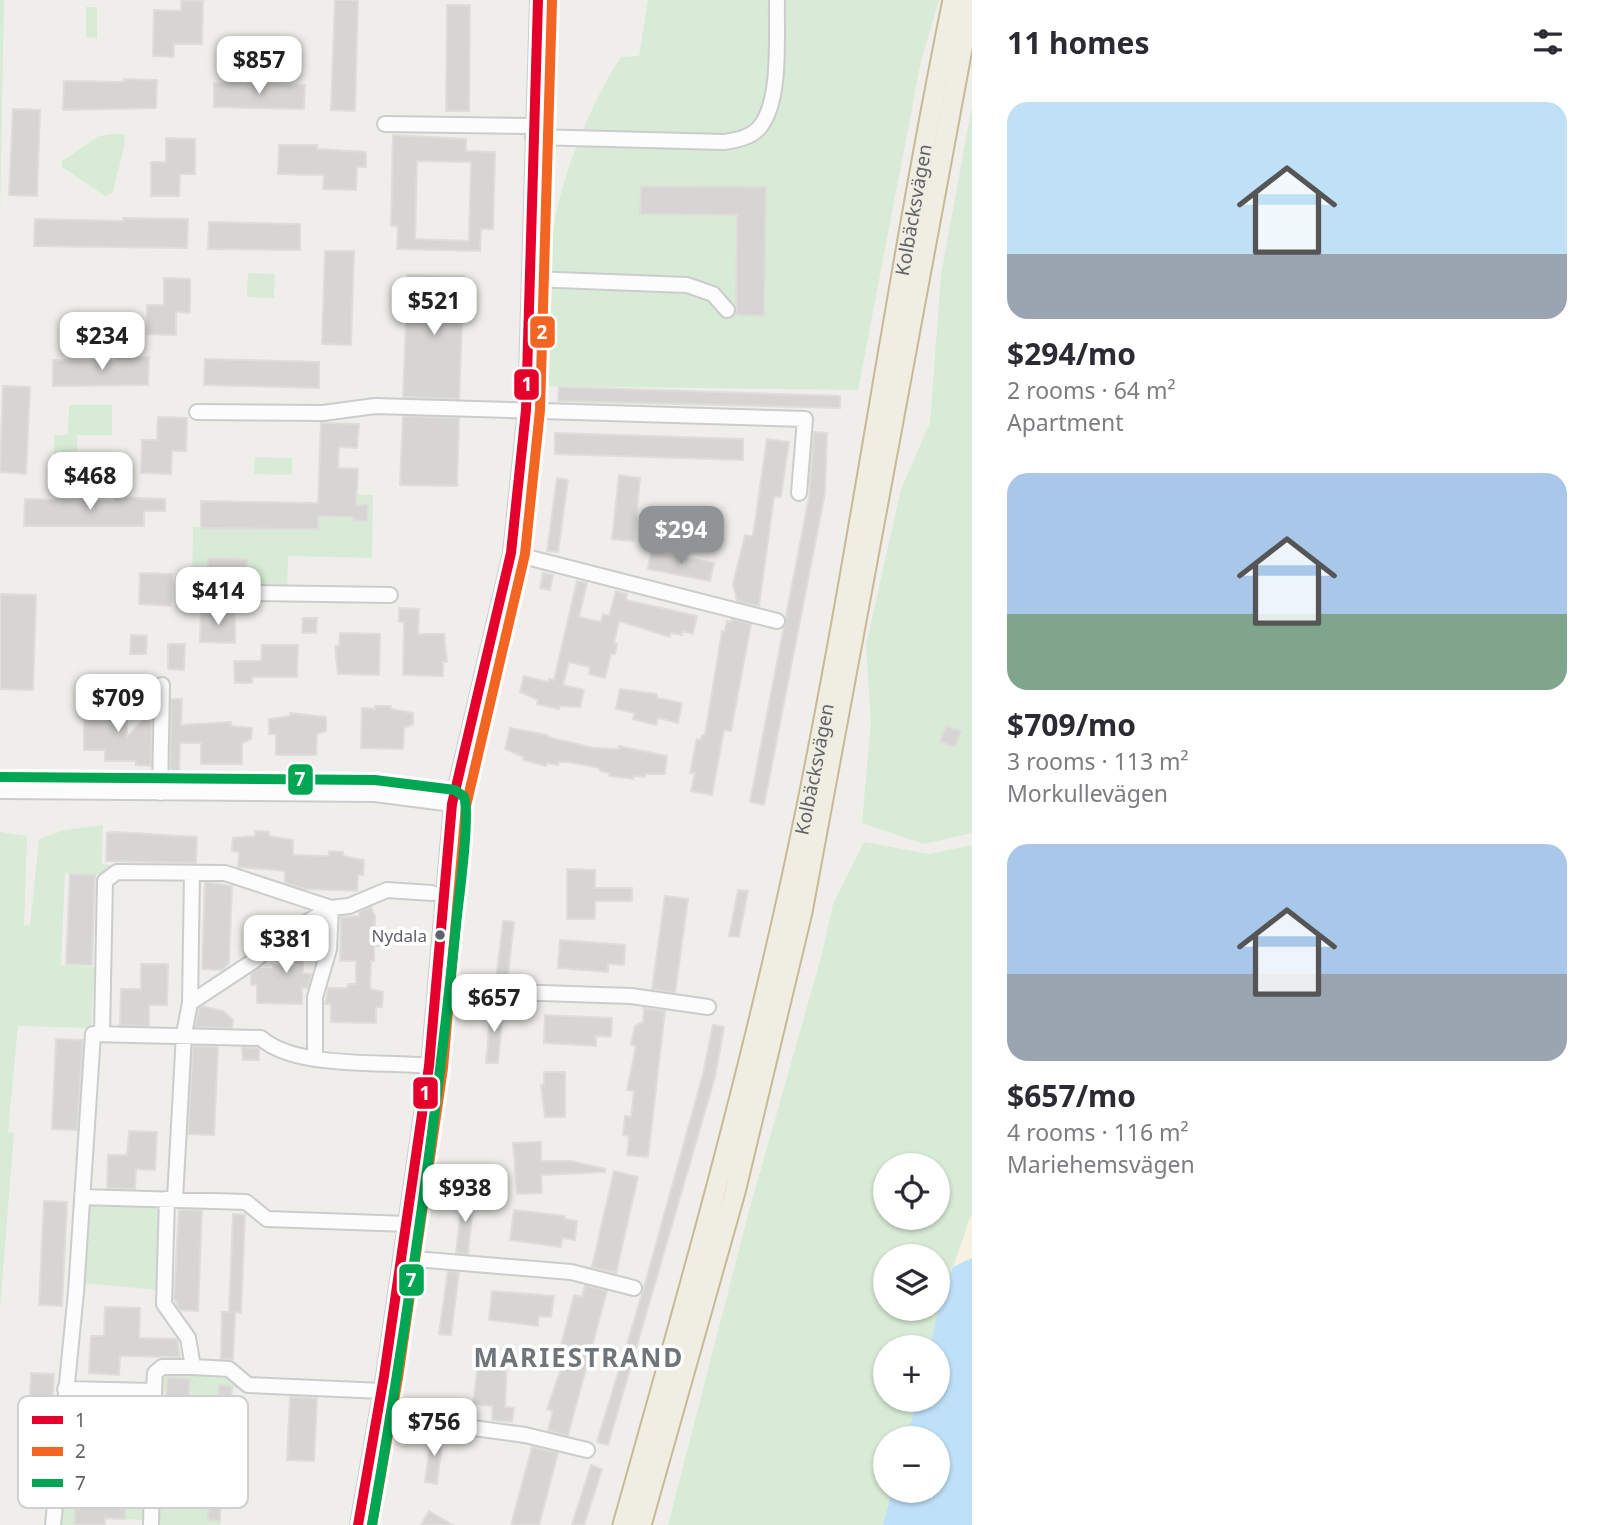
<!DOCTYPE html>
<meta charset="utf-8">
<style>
:root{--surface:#fff;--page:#f7f7f7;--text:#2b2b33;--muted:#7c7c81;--accent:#919496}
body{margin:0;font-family:"Noto Sans",sans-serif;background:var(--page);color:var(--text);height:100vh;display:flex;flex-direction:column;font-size:26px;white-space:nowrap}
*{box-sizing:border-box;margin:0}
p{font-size:23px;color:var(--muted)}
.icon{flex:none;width:38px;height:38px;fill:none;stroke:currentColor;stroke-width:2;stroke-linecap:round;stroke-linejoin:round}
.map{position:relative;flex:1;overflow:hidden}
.details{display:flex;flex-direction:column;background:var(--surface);width:630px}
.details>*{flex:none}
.tools{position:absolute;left:873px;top:1153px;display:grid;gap:14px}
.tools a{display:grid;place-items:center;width:77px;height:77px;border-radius:50%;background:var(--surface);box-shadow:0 2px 5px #0004;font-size:35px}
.price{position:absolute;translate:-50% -60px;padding:0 16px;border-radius:14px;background:#fff;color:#222;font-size:23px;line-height:46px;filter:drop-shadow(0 2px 4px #0008)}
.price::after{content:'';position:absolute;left:50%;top:42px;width:21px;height:16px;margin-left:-10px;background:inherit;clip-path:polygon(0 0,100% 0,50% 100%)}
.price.on{background:var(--accent);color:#fff}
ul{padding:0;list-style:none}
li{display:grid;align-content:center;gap:14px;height:371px;padding:0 35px}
li span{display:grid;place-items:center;height:217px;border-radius:21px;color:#555}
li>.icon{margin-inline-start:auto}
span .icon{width:126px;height:126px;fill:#fffc;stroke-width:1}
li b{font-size:30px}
h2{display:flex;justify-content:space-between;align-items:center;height:84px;padding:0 35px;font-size:30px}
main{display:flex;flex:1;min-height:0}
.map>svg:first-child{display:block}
.green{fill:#d8ebd6;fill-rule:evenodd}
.sand{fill:#f6f1e1}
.water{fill:#bfe0f9}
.building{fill:#d6d5d3;stroke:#deddd9;stroke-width:2;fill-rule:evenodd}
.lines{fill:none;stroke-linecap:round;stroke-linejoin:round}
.minor-casing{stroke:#cbcccc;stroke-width:18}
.highway-casing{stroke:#c8b996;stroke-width:23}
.minor{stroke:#fdfcfc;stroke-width:14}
.highway{stroke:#f0ede3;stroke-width:19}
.bus-1-casing{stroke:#fff;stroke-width:16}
.bus-2-casing{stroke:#fff;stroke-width:16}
.bus-3-casing{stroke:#fff;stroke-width:16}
.bus-1{stroke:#e4002b;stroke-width:10}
.bus-2{stroke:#f26522;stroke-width:10}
.bus-3{stroke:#00a651;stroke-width:10}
.bus-dot{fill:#5f6368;stroke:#fff;stroke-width:2.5}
.labels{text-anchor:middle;stroke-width:7;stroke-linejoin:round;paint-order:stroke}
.bus-label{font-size:17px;fill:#5f6368;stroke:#fff;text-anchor:end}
.street-label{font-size:19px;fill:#5f6368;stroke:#fff}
.district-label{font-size:26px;font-weight:bold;letter-spacing:2px;fill:#70757a;stroke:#fff}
.key{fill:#fff;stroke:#cfd0d2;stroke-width:2}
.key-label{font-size:19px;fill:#5f6368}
.line-badge{stroke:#fff;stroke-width:2.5}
.badge-label{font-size:19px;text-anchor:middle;font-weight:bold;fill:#fff}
</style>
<main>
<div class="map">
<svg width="972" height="1525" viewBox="0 0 972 1525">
<rect width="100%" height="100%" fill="#efeeea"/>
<path class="green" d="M0 0H4L0 218Z
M648 0H939L921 61 858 390 541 386C544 330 544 270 556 215 565 167 594 97 621 57L639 56Z
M86 7H97V38L86 37Z
M972 105V833L924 844 862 823 871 722 866 645 901 489 930 423 941 275Z
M112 134H125C125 152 116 174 113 193L105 196 62 167V161L99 136Z
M248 273 275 274 274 298 247 297Z
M69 405H112V435H77V459H54V435H68Z
M255 457 292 458V475L254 474Z
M318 494 373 495 372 558 288 556 287 594 192 592 193 527 317 529Z
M103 825 102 863 112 866 100 875 65 873 61 965 95 967 91 1028 18 1026 8 1132 14 1133 0 1308V832L27 836 24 925 30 926 39 839 65 830Z
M864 842 929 854 972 845V1216L941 1297 930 1347 886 1348V1400H917L907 1438H886V1491H892L883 1525H668L749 1211 822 954 833 904ZM886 1166H938V1218H886ZM886 1256H938V1309H886Z
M88 1201 167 1205 157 1290 85 1283Z
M164 1373 231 1374 237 1380V1389L220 1385 215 1482 209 1483 208 1520 220 1521V1525H156L157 1462 161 1463 162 1482 188 1471 191 1392 167 1378 166 1390 161 1398Z
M107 1392 106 1408 67 1407 65 1428 109 1430 110 1409 118 1416 125 1415 129 1410V1428L150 1429 149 1461H64L66 1393Z
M64 1467H92L90 1508H75L74 1525H57Z
M106 1469 147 1472V1503H143V1520L125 1519 126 1480 106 1479Z"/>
<path class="sand" d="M972 1216V1258L954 1267 970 1217Z"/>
<path class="water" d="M972 1258V1525H883L892 1491H938V1438H907L917 1400H938V1348L930 1347 941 1297 953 1267Z"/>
<path class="building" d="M181 0 203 1 202 44H174V57L153 56 154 10 181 11Z
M335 0H358L355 111 331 110Z
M447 5H470L469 111H446Z
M124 79 157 80 156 108 63 110 64 81 124 82Z
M214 83 305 85 304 109 214 107Z
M13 109 40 110 37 196 9 195Z
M393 135 466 139V151L495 152 493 229H481L480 251 397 249 398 226H391ZM417 161 471 162 469 241 415 239Z
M166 138 195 139V174H180L179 196H151V162H166Z
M279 145H317V149L366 152V167H357L356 190 323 189 324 175 278 174Z
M641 186 766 187 764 316 736 315 737 215 640 214Z
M123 218 188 219 187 248 34 246 35 219 123 221Z
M209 222 300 224V250L208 249Z
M325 251H354L351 345 322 344Z
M408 275 464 276 459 399 403 397Z
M164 278 190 279V313L176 312V335L147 334V305H164Z
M116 357H149L148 385 53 386V360L116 361Z
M205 359 319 362V388L204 385Z
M3 386 30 387 26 474 0 472Z
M559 387 840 396V408L558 401Z
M403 416 459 418 457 486 400 485Z
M158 417 187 418 186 451H172L171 474 141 473 142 440H157Z
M321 423 359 424 357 448 339 447 338 468 358 469 356 505H368L367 521 353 520V517L318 516V529L201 528V501L318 503Z
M814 432 827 433 825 493 764 805 750 802 809 497Z
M555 433 743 439V460L555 454Z
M767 439 789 442 781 497H774L759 606 737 601 733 584 745 535 753 536Z
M619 475 640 478 634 541 612 539Z
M557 478 568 480 558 552 547 551Z
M115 497 165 499V511H144V526H24L25 499 114 501Z
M651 551 714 563 710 581 648 569Z
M208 558 247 559 246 583H207Z
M140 573 172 574 171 606 139 604Z
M543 573 553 575 550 590 540 588Z
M577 581 587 583 579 617 601 622 603 614 609 616 616 591 627 594 626 600 697 616 693 634 683 631 682 635 671 633 670 637 619 621 614 643 617 644 615 654H611L605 678 589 674 590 667 569 662 563 685 584 690 580 707 560 706 559 709 537 704 538 700 520 692 524 676 548 682 549 679 554 680Z
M0 594 36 595 33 690 0 689Z
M399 608 419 609 418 634H444L447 662H443V676L403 675 404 622H399Z
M201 611H235V643L200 642Z
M303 618H317L316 633H302Z
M732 619 751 624 731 731 724 730 712 795 691 791 695 773H690L697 739 701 740 702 735H705L722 631H725L727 621 731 622Z
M340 633 380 634 379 675 338 674 335 646H339Z
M131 635 147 636 146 654H130Z
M168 644H185L184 670 168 669Z
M262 645H298L297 677H252V683H235L234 661H261Z
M620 689 657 694V698L682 703 678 723 658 718 656 725 633 719 635 713 616 709Z
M171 699H182L181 725 231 722V726L252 728 251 739 242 743V764H201V743H180L179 771 170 770Z
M105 700H127V737L146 716 152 717 151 766 136 765V761H105V750H84V710L105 711Z
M375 706H391V709L413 713V724L404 728 403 749 361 748 362 708 375 709Z
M290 713 326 717V731L317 734 316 755H276V734H269V719L290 716Z
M946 726 961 731 955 747 940 742Z
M510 728 548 735V737L593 748 619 749V746L667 756 665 774H645V777L634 776 633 779 609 776 610 773 600 771V768L568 762H559L558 765 547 763 546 766 523 760 524 757 505 749Z
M255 831 269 832V836L293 840V855L329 856V851L343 852V856L364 860 363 875H358L357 891 305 889 285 883V871L238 867 239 852 232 851 233 838 255 836Z
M115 832 197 837 196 863 106 861 107 833Z
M567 869 595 870V888H632V901H595V919H567Z
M70 874 95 875 92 965 66 964Z
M205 882 232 886 229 963 222 970 202 969Z
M738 890 748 891 739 937 729 936Z
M665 896 688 899 675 993 652 989Z
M371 907 375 916V932H379V946H374V961H371L370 989 383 992 382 1007H376V1023L331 1022V1004H325L328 988H347L348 984H356V961H340L341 917 359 916V912Z
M503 921 514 922 507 982 496 980Z
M319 926 320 939 313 943 316 948 303 956V973L312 974 308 988H302V1004L257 1003V985H251V974L259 969H273L274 965 297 966 285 947Z
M560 940 625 945 624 965 608 964V972L558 968Z
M141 964H168L167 1005H149V1026L120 1025 121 989H141Z
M491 1005 503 1006 498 1063H486Z
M202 1006 223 1011 233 1020 232 1028 195 1027 199 1009Z
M644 1008 665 1011 648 1157 627 1155 629 1136 623 1135 625 1116 631 1117 634 1091 627 1090 636 1046 631 1045 635 1026 643 1022Z
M545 1015 612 1018 611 1037 596 1036V1046L544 1043Z
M713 1025 724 1027 715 1077 608 1445 597 1442 643 1291 703 1074Z
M56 1039 83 1040 77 1130 52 1129Z
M193 1046 218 1047 214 1135 188 1134Z
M242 1047 259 1048V1060H243Z
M544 1072H565V1117H545L541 1085H544Z
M129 1131 157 1132 155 1170 136 1169 135 1189 107 1188 108 1155H127Z
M541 1142V1161H571L605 1169V1172L541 1175 542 1193 517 1194 513 1143Z
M614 1171 638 1177 616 1273 592 1267Z
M463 1193 474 1194 468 1254 456 1253Z
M44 1201 67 1202 62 1306 39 1305Z
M179 1210H202L198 1311 180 1310 174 1298Z
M514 1210 565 1216 564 1219 577 1221 575 1240 562 1238 561 1247 510 1240Z
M233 1214 245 1215 241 1313 235 1312 233 1359H221L222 1312H229Z
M448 1271 459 1272 451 1335 439 1334Z
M585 1285 607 1291 568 1435 548 1431 553 1411 547 1409 563 1363 557 1361 574 1295 582 1297Z
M492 1291 554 1296 551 1317 539 1316 538 1326 489 1320Z
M105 1307 140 1308 139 1338 177 1339 180 1357 120 1356 119 1375 89 1373 91 1336H104Z
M479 1355 507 1358 505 1407 514 1408 512 1422 492 1420 493 1406 473 1404Z
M31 1373 54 1374 48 1478 26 1477Z
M167 1377 190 1379 185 1483 162 1482Z
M219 1385 232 1386 227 1484H221L220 1521 208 1520 209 1482H215Z
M290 1397 317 1398 314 1461 287 1460Z
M432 1432 443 1434 437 1484 425 1482Z
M532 1447 558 1453 539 1525H511Z
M591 1465 602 1469 584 1525H572Z
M91 1479 126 1480 125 1519 105 1518V1525H74L75 1508H90Z
M429 1511 453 1525H421Z"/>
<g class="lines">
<g class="minor-casing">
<path id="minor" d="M385 124 534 126
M533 137 724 142C736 140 750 138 759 128 782 102 776 35 777 0
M531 279 687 285 713 294 727 310
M197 412 323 413 375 406 805 419 799 493
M511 553 777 621
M192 592 390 595
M0 791 375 794 452 804
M160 793 162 685
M438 983 512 992 631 996 708 1007
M190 1003 255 960 283 936 331 908 349 906 387 890 432 893
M102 1034 105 881 117 872 225 873 331 908 329 949 315 997V1057
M82 1197 246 1202 267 1219 408 1224
M167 1199 164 1304 188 1338 193 1367 229 1369 248 1385 382 1391
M175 1199 184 1034 190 1003 192 873
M403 1258 571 1272 634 1288
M65 1389 154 1391 151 1525
M154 1391 155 1373 162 1367H193
M377 1415 525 1435 587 1450
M60 1462 150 1466
M53 1525 76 1292 93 1034 261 1038C295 1069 383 1061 429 1066
M358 1525 384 1376 429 1066 452 804 511 553 526 410 538 0"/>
</g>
<g class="highway-casing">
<g id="highway">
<path id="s1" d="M623 1525C690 1288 757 1052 806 811 861 542 898 269 953 0"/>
<path d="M641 1525 735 1192 802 912 971 0"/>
</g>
</g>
<use href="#minor" class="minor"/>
<use href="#highway" class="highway"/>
<g class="bus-1-casing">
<path id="bus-1" d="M358 1525 384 1376 429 1066 452 804 511 553 526 410 538 0"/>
</g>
<g class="bus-2-casing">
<path id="bus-2" d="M372 1525 398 1378 443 1068 466 806 525 554 540 410 552 0"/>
</g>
<g class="bus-3-casing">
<path id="bus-3" d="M0 777 375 780 455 790 464 797C471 818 457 908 455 935 435 1133 406 1329 372 1525"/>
</g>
<use href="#bus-1" class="bus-1"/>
<use href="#bus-2" class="bus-2"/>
<use href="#bus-3" class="bus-3"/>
</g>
<circle class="bus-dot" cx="440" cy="935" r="6"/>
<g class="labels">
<g class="bus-label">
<text x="427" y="942">Nydala</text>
</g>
<g class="street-label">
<text dy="7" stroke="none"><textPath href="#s1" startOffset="1348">Kolbäcksvägen</textPath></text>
<text dy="7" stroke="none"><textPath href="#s1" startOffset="780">Kolbäcksvägen</textPath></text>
</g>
<g class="district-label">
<text x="579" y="1367">MARIESTRAND</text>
</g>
</g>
<rect x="18" y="1396" width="230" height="112" rx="10" class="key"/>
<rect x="32" y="1416" width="31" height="8" fill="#e4002b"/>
<rect x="32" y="1447" width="31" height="9" fill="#f26522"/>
<rect x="32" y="1479" width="31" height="8" fill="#00a651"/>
<g class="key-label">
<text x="75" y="1427">1</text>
<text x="75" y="1458">2</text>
<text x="75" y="1490">7</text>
</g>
<g class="line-badge">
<rect x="529" y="315" width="27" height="34" rx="7" fill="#f26522"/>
<rect x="513" y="368" width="27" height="33" rx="7" fill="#e4002b"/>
<rect x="287" y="763" width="27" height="33" rx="7" fill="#00a651"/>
<rect x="412" y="1076" width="27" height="34" rx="7" fill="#e4002b"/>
<rect x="398" y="1263" width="27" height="34" rx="7" fill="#00a651"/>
</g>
<g class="badge-label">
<text x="542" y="339">2</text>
<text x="527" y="391">1</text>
<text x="300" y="786">7</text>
<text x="425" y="1100">1</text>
<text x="411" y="1287">7</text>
</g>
</svg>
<div class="tools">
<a><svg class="icon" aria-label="locate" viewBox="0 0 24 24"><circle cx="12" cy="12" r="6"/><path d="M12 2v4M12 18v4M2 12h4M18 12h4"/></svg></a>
<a><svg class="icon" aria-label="layers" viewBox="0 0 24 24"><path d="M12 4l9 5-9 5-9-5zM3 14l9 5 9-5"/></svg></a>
<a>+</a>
<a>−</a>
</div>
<b class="price" style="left:259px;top:96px">$857</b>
<b class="price" style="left:434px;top:337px">$521</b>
<b class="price" style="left:102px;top:372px">$234</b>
<b class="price" style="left:90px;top:512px">$468</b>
<b class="price on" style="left:681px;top:566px">$294</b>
<b class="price" style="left:218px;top:627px">$414</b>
<b class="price" style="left:118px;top:734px">$709</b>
<b class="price" style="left:286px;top:975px">$381</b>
<b class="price" style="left:494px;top:1034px">$657</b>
<b class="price" style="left:465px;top:1224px">$938</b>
<b class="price" style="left:434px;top:1458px">$756</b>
</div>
<section class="details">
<h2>11 homes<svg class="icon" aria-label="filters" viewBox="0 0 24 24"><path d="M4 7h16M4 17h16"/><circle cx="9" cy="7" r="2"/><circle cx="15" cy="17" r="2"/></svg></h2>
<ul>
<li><span style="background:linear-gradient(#bfe0f5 70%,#9aa5b1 0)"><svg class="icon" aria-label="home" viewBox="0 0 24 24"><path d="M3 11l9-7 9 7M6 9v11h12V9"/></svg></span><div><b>$294/mo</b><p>2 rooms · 64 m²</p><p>Apartment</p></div></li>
<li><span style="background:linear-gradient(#a9c7e8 65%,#7fa58c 0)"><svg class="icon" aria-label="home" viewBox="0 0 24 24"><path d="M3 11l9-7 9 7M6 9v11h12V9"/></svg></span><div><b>$709/mo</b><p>3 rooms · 113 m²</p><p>Morkullevägen</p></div></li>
<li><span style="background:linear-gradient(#a9c7e8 60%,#9aa5b1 0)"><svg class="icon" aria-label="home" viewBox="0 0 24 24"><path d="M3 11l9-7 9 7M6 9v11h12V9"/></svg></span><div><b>$657/mo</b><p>4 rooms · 116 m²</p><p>Mariehemsvägen</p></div></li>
</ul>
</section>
</main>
